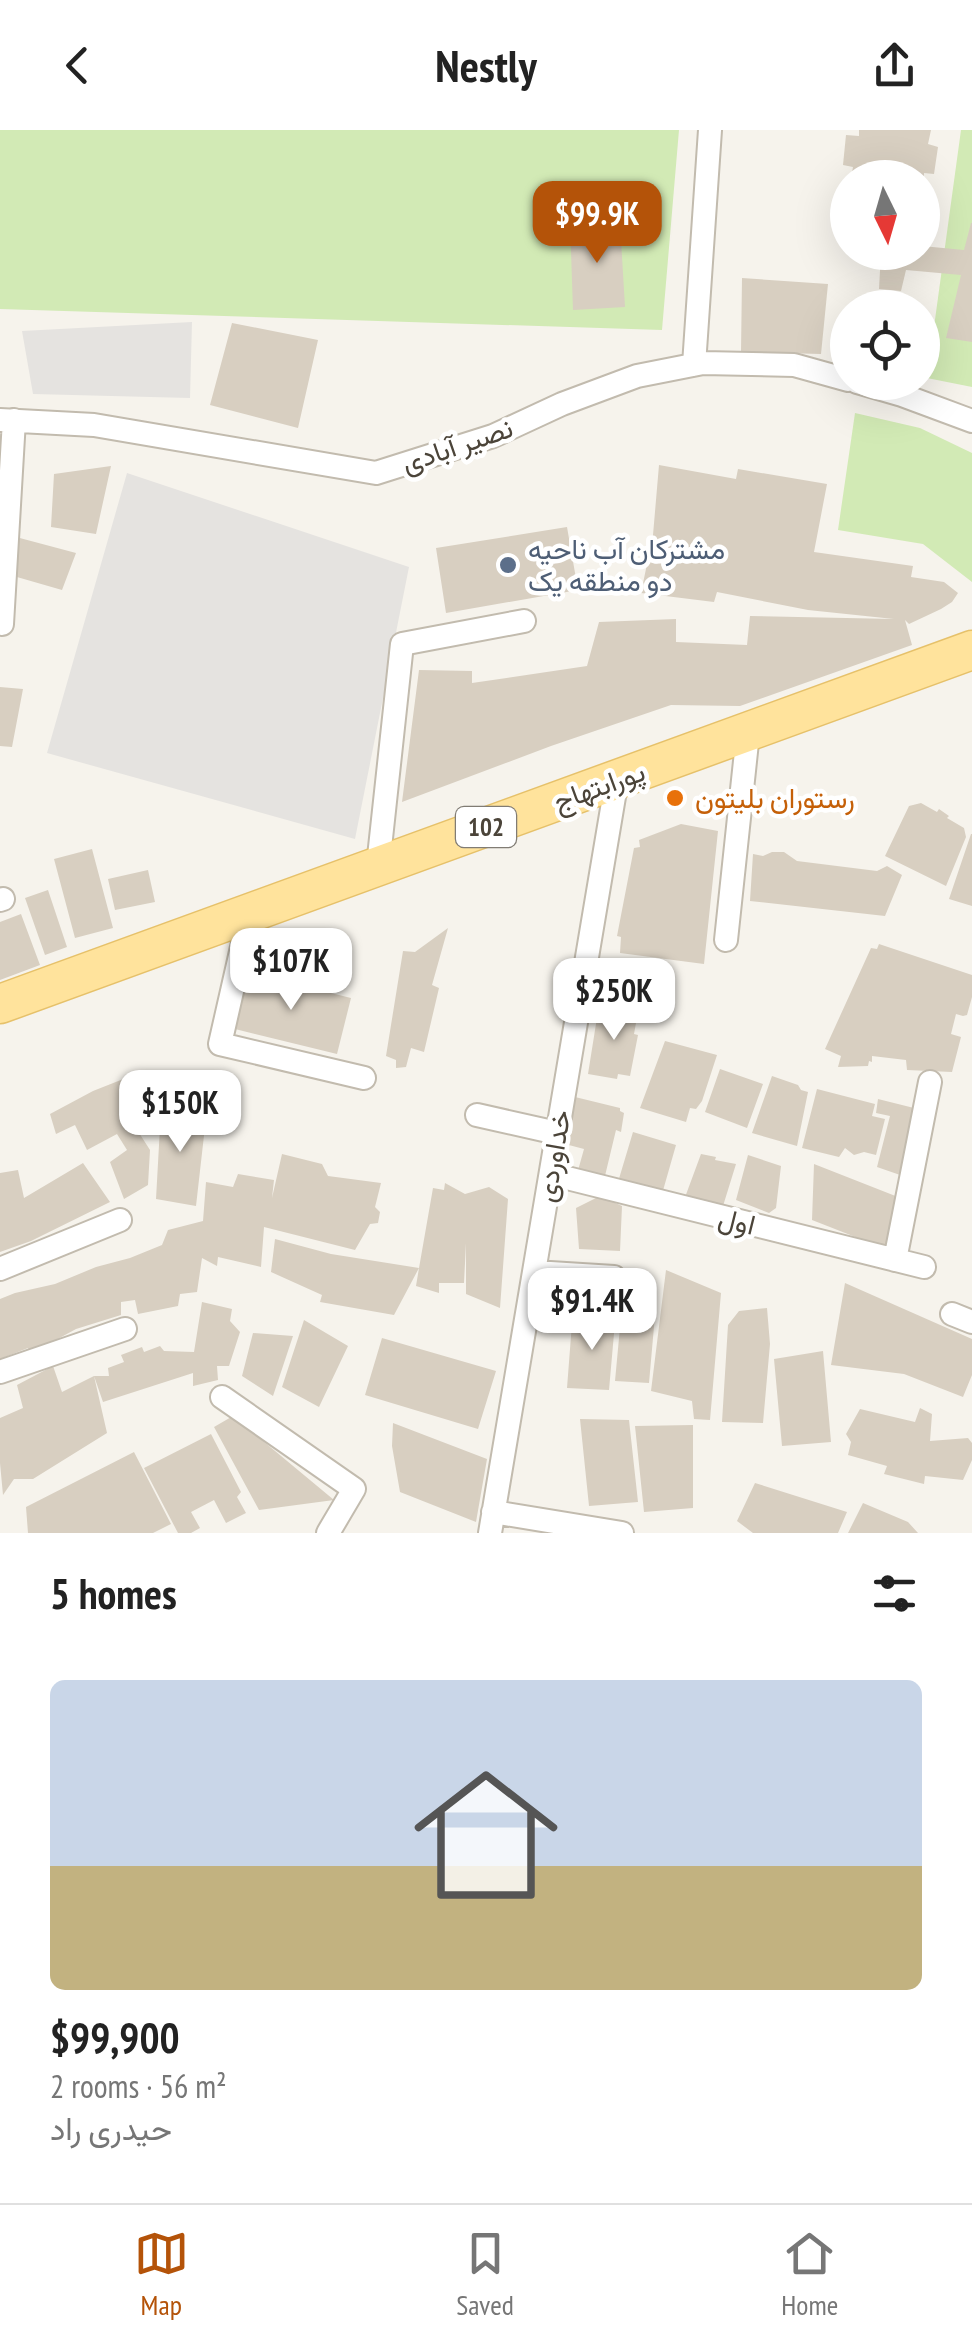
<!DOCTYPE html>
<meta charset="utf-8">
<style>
:root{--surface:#fff;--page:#f6f6f6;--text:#222;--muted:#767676;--line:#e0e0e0;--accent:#b45309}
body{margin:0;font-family:"PT Sans Narrow",Vazirmatn,sans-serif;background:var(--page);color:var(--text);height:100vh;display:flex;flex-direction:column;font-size:38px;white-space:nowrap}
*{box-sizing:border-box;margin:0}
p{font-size:32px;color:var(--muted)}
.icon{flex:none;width:55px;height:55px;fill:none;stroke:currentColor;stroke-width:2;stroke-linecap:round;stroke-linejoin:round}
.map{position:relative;height:1403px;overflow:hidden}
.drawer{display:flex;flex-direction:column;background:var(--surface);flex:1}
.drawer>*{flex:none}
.needle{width:65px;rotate:175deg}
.fabs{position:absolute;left:830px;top:30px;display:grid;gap:20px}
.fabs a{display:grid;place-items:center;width:110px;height:110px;border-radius:50%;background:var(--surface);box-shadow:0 10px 40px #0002;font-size:50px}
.price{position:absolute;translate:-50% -85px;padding:0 22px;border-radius:20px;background:#fff;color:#222;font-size:32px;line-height:65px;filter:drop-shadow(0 2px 5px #0008)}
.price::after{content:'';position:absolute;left:50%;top:60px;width:30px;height:22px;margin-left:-15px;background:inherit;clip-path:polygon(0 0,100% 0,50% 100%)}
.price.active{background:var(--accent);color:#fff}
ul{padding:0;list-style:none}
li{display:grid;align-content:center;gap:20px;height:530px;padding:0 50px}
li span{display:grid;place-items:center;height:310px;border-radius:15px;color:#555}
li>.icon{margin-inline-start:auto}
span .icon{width:180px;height:180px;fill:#fffc;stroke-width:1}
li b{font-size:42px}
h2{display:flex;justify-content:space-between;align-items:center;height:120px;padding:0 50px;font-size:42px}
header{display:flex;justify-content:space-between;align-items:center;height:130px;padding:0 50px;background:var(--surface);font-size:45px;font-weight:600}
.tab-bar{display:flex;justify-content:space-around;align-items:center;height:140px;border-top:2px solid var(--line);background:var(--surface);font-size:28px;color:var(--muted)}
.tab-bar a{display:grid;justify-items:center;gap:5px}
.tab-bar .active{color:var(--accent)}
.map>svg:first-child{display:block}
.green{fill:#d2eab5}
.parking{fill:#e5e3e0}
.building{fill:#d8cfc1}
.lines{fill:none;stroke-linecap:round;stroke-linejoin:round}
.minor-casing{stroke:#c2bbae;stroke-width:26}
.primary-casing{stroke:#e6c16a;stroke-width:41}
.minor{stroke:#fff;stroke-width:22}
.primary{stroke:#ffe39c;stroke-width:38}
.service-dot{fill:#5c6f8a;stroke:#fff;stroke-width:4}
.food-dot{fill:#e8710a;stroke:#fff;stroke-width:4}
.labels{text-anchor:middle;stroke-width:9;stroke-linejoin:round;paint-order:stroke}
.shield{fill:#fff;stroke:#817c74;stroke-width:2.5}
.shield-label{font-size:25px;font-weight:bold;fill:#4b4439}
.street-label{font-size:28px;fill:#4b4439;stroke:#fff}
.service-label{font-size:28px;fill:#4e5e75;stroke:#fff;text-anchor:start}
.food-label{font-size:28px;fill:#c56008;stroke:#fff;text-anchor:start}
</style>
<header><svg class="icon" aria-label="back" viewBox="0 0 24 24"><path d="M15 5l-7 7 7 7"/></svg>Nestly<svg class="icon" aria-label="share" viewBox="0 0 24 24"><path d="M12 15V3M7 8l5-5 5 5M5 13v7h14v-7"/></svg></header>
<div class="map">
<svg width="972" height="1403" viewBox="0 0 972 1403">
<rect width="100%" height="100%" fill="#f6f3ec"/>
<path class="green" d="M0 0H679L662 200 0 179Z
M961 0H972V257L927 248Z
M855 283 920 298 972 323V452L923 414 838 400Z"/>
<path class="parking" d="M192 192 190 268 33 264 22 201Z
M127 343 409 437 355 709 47 623Z"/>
<path class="building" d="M859 0H931L928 14 938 17 934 44 924 43V48H851L853 37 843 35 846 5 859 6Z
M570 92 620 93 625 177 573 180Z
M971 93H972V212L946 208 961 145 906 140 901 161 879 159 881 122H922V116L964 120Z
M742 148 828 154 821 224 741 222Z
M232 193 318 210 298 298 210 275Z
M659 335 736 349 738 339 827 354 814 422 913 436 911 447 944 452 958 463 952 472 941 479 909 494 905 490 912 515 740 576 671 575 551 616 402 672 419 540 472 541V553L587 536 599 492 676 489V512L747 515 750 486 894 489 808 480 717 462 714 472 641 463 653 405Z
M111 336 96 404 51 397 54 344Z
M567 397 578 460 446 483 436 418Z
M16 407 76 423 62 460 10 445Z
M0 557 23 559 12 617 0 616Z
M921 673 937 682 939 679 949 686 947 688 964 698 966 707 946 756 885 726 909 676Z
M681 694 718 701 704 834 620 823 621 807 617 806 634 718 640 717 639 710Z
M971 704H972V776L949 769Z
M92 719 113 798 75 808 54 729Z
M772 722H784L797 731 877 741 887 736 902 745 885 786 750 771 753 724 763 726Z
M148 740 155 772 115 780 108 749Z
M48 760 67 817 45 825 25 768Z
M21 784 40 835 0 850V792Z
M448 798 432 855 439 858 424 922 411 918 406 937 396 938V930L386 926 403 821 415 822Z
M879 814 972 845V867L967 885 963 886 956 884 951 904 961 907 952 942 907 940 906 930 872 926V932L869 931 868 936 838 937 841 926 825 919 871 818 877 819Z
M246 842 351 868 337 924 231 898Z
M599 875 638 882 634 904 638 905 630 946 618 944 617 949 588 944Z
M665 911 717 925 702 971 696 979 690 978 686 992 640 978Z
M720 939 763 954 747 998 705 982Z
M141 942 152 985 134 995 150 1020 148 1055 124 1069 110 1032 127 1020 117 1004 87 1020 75 995 56 1004 50 984 93 961Z
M772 946 798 955 801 960 808 962 797 1016 752 1003Z
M817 959 875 974 872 986 885 989 876 1025 864 1022 854 1025 845 1018 839 1027 802 1018Z
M575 967 620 978V981L624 983 621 1002 616 1000 604 1050 577 1044 584 1019 565 1014 571 970H574Z
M878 969 914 978 903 1046 877 1037 890 986 876 983Z
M161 979H207L196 1076 156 1069Z
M633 1002 676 1015 662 1064 618 1052Z
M282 1024 322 1034 328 1046 381 1053 375 1077 380 1082 378 1093 370 1094 355 1120 264 1097 261 1137 218 1127 217 1136 202 1128 197 1162 180 1164 178 1176 138 1184 135 1170 121 1172V1185L76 1199 30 1224 28 1218 0 1229V1169L15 1163 55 1154 96 1137 130 1128 162 1115 168 1100 203 1091 206 1052 233 1057 238 1044 274 1050 272 1068Z
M701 1024 716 1027 715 1030 736 1034 723 1076 684 1070Z
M748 1025 781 1036 776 1078 769 1083 736 1070Z
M83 1033 110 1072 31 1111 0 1122V1043L18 1040 24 1068Z
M814 1034 898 1067 886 1119 812 1090Z
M445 1053 465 1064 489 1057 508 1069 500 1178 466 1164V1113L464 1153H439V1163L416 1156 419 1138 394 1185 320 1172 322 1165 271 1142 275 1109 331 1124 419 1138 433 1058 444 1060Z
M600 1066 622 1076 620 1121 579 1119 576 1078Z
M666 1140 721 1163 710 1290 694 1289 692 1271 651 1261Z
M845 1153 972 1209V1245L963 1267 904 1244 831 1235Z
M202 1172 232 1179 230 1191 240 1202 229 1236H217L218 1250 193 1256V1243L103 1272 94 1246 107 1303 33 1349H14L3 1365 0 1333V1288L23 1278 17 1255 53 1236 62 1262 94 1246H109L108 1238 124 1232 121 1225 142 1217 144 1222 160 1216 164 1221 194 1222Z
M656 1174 649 1253 615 1251 622 1176 631 1187 632 1181Z
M767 1178 770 1214 763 1293 722 1292 728 1195 739 1181Z
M616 1181 609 1260 567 1258 572 1193 591 1194V1187Z
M304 1190 348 1216 319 1277 282 1257Z
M253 1203 293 1206 273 1266 242 1246Z
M382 1208 496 1241 478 1299 365 1265Z
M823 1221 831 1312 782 1316 774 1229Z
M920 1278 932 1284 930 1311 968 1308 972 1313V1330L963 1350 925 1346 924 1354 884 1344 887 1336 848 1325 851 1312 846 1304 860 1279 915 1292Z
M233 1286 334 1370 259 1380 214 1297Z
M580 1289 629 1290 638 1372 589 1376Z
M393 1293 487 1329 476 1392 400 1362 392 1316Z
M693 1295V1378L644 1382 635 1296Z
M211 1304 241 1362 237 1367 246 1383 226 1393 214 1370 191 1382 200 1398 191 1403H178L144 1338Z
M134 1322 171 1394 153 1403H28L26 1377Z
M755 1353 847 1382 838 1403H753L737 1391Z
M863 1373 908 1392 918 1403H848Z"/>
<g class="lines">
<g class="minor-casing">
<path id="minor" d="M694 235 710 0
M857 252 902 265 972 291
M0 290 94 295 376 343 493 306 562 274 637 246 703 233 794 235 848 250
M2 494 14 290
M378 736 402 514 524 491
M0 770 3 769
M250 782 220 914 364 948
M726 810 748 603
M477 985 557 1003
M551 1044 924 1137
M895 1130 930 952
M0 1139 120 1090
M534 1142 614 1147
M952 1184 972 1192
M0 1242 125 1199
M222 1267 354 1359 328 1403
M493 1382 622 1403
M490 1403 617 649"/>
</g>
<g class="primary-casing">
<path id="primary" d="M0 874 972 520"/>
</g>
<use href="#minor" class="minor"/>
<use href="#primary" class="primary"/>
</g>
<circle class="service-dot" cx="508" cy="435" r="10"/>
<circle class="food-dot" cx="675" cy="668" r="10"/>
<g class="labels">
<rect class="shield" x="456" y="677" width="60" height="40" rx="8"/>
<g class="shield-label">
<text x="486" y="706">102</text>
</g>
<g class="street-label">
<text transform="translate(457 315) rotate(-19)" y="10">نصیر آبادی</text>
<text transform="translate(599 656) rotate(-20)" y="10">پورابتهاج</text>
<text transform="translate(553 1026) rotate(-80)" y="10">خداوردی</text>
<text transform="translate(737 1091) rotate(14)" y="10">اول</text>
</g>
<g class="service-label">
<text x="528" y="429">مشترکان آب ناحیه<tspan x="528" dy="32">دو منطقه یک</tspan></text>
</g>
<g class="food-label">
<text x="695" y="678">رستوران بلیتون</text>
</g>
</g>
</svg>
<div class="fabs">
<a><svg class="needle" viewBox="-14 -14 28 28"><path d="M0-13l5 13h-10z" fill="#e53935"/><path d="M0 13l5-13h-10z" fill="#767676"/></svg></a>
<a><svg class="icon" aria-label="locate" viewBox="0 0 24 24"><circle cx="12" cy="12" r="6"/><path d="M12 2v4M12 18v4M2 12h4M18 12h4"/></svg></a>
</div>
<b class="price active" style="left:597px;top:136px">$99.9K</b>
<b class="price" style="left:291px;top:883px">$107K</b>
<b class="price" style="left:614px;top:913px">$250K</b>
<b class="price" style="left:180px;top:1025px">$150K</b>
<b class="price" style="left:592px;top:1223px">$91.4K</b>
</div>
<section class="drawer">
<h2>5 homes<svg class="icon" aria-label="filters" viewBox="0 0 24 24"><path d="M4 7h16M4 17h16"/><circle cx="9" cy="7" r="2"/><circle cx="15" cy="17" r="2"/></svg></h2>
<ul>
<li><span style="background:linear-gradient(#c9d6e8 60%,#c2b280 0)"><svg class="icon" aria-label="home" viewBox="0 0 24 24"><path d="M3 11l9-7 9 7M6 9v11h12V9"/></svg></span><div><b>$99,900</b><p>2 rooms · 56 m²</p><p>حیدری راد</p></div></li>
</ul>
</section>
<nav class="tab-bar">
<a class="active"><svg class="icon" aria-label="map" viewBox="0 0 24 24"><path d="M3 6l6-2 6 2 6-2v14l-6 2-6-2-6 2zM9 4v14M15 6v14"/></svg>Map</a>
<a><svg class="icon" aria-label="saved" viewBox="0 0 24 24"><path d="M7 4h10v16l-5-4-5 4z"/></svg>Saved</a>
<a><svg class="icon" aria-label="home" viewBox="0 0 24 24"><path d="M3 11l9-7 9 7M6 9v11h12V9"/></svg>Home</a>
</nav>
